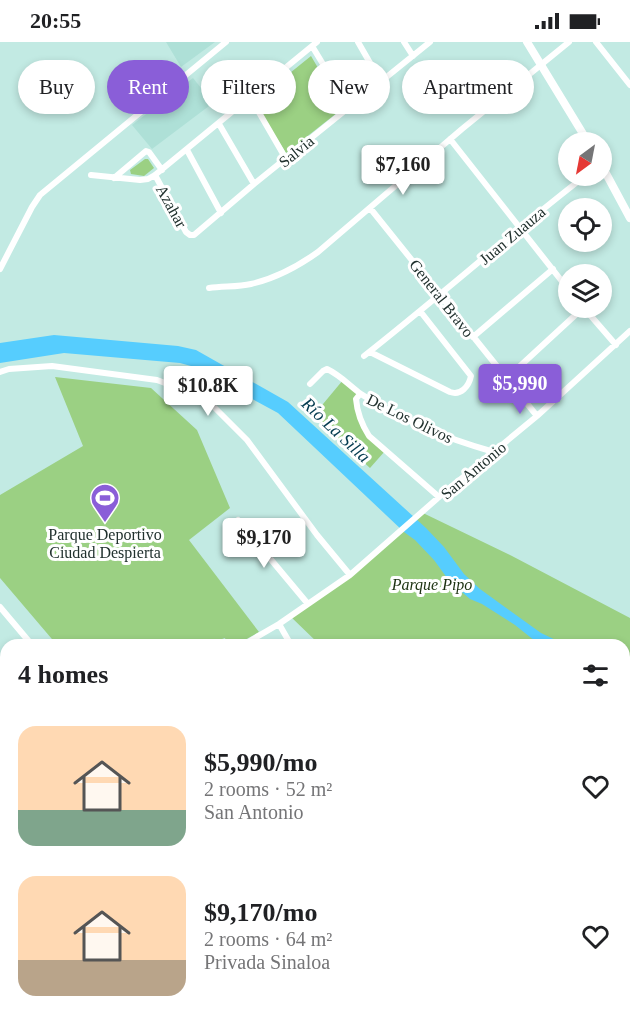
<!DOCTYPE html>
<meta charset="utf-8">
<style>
:root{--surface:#fff;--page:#f6f6f6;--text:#202124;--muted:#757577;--accent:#8a5ed8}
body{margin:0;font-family:"Times New Roman",serif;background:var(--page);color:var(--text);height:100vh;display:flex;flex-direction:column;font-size:22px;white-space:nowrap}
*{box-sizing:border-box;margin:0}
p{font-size:20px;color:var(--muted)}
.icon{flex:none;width:33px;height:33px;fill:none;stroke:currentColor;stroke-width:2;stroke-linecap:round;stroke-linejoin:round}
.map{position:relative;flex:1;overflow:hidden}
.panel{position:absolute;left:0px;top:597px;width:630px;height:386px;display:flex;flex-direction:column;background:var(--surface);border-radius:18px 18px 0 0;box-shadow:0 3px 9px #0003}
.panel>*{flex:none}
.guide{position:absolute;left:18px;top:18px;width:594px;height:54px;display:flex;gap:12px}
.needle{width:39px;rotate:212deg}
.tools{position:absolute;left:558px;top:90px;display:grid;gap:12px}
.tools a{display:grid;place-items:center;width:54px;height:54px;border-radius:50%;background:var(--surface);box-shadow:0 3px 9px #0003;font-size:30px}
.price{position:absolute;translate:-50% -51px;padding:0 14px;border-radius:6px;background:#fff;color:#222;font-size:20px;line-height:39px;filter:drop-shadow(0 2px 3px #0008)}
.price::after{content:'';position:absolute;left:50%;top:36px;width:18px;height:14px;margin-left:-9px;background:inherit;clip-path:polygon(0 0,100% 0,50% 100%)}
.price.active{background:var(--accent);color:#fff}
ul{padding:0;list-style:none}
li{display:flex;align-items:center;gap:18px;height:150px;padding:0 18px}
li span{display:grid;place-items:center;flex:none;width:168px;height:120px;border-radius:18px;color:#555}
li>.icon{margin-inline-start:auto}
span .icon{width:72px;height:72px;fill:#fffc;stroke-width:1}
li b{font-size:26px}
h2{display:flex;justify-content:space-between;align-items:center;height:72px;padding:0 18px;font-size:26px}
.chip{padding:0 21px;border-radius:27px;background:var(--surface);box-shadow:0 3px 9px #0003;font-size:21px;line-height:54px}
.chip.active{background:var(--accent);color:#fff}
.status{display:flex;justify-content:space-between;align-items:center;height:42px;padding:0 30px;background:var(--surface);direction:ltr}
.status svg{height:16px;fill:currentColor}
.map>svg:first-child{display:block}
.built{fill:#aee0d7}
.green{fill:#9bd083}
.water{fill:#56cdfe}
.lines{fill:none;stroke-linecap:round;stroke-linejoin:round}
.street{stroke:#fff;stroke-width:6}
.secondary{stroke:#fff;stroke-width:8}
.labels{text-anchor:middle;stroke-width:6;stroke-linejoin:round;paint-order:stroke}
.street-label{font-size:16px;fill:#21312e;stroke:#fff}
.poi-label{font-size:16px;fill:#21312e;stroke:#fff}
.park-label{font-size:16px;font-style:italic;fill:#1b3110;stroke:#fff}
.water-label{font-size:18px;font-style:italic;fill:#053c50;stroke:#fff}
</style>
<div class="status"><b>20:55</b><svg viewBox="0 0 49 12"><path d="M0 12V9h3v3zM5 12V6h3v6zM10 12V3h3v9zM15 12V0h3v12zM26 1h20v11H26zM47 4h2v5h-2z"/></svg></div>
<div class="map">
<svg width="630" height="982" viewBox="0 0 630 982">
<rect width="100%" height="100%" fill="#c2eae3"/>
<path class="built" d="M166 0H215L181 25Z
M193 36 213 61 152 107 132 83Z
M322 977 422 976 437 982H319Z"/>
<path class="green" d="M311 14 342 67 286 111 254 60Z
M145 117H148L154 126 144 134 131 132 130 128Z
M55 335 151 346 197 388 230 466 189 498 259 590 236 603H227L225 596 205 603H57L0 536V453L83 404Z
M343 338 360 352 356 357 364 387 385 409 370 426 313 374Z
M423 471 512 514 630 576V873L624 869V603H320L290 574 357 527Z"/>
<path class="water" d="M54 293 178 304 196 308 288 360 426 486 444 505 464 532 480 547 541 591 562 601 581 603H540L515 583 482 562 470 557 450 540 434 518 415 498 404 490 278 371 191 324 180 321 64 311 0 321V301Z"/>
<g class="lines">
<path class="street" d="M358 0 381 40
M404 0 413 14
M596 0 630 43
M312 4 349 65
M250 55 286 117
M219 82 254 142
M450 97 568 247
M187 108 221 171
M91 133 140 138 148 137 155 133 317 0
M155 133 186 190 190 193H194L254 142 430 0
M114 136 146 109 149 110 162 128
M370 166 537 374
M0 227 32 165 40 153 226 0
M209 246C223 244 238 245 251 242 277 236 297 225 318 210L462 87 569 0
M584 266 616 303
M473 295 553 227
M370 310 450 350C461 354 469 344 471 334L420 269
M364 314C439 255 510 192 585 134
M0 330 9 327 52 324 157 338 194 352 212 363 247 398 317 493 350 533
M507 336 583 266
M310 342 323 329 327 327C340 333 350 344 361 352 402 379 448 397 494 410
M360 352 356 357C357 369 362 383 369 394L439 455
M238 478 308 562
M0 565 32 603
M279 582 291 603
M243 603 279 582 350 533 439 455 537 374 630 289
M0 647 6 637
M0 705 6 706
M0 795 6 796
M624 879 630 878
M624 947 630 938
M0 958 6 961
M46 976 60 982
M519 976 546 982
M126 982 131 976
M225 982 228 976
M278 982 281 976
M558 982 561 976
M601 982 605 976"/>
<path class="secondary" d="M527 0 588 100
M602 124 630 176
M0 909 6 911
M180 976 194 982"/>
</g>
<defs>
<g id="stadium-pin" transform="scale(1.5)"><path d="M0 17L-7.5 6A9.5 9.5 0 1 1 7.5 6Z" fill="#8a5ed8" stroke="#fff"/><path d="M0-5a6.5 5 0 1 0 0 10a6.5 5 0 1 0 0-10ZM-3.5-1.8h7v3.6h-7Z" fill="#fff"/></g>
</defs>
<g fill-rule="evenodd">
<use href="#stadium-pin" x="105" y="456"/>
</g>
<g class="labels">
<g class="street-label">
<text transform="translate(296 109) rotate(-39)" y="6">Salvia</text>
<text transform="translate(172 164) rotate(61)" y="6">Azahar</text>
<text transform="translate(512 193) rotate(-40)" y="6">Juan Zuauza</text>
<text transform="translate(442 256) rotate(52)" y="6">General Bravo</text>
<text transform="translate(410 376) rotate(26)" y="6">De Los Olivos</text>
<text transform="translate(473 428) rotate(-40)" y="6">San Antonio</text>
</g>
<g class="poi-label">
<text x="105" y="498">Parque Deportivo<tspan x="105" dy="18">Ciudad Despierta</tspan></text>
</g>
<g class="park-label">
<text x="432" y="548">Parque Pipo</text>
</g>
<g class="water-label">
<text transform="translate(336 388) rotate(43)" y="6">Río La Silla</text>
</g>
</g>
</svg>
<div class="tools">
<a><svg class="needle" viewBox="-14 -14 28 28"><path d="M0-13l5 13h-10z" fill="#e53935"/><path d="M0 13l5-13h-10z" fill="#757577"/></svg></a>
<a><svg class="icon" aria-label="locate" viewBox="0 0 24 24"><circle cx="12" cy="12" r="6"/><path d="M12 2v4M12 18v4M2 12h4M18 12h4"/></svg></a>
<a><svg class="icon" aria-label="layers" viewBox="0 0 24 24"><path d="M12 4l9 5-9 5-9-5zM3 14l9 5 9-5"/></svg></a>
</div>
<b class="price" style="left:403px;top:154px">$7,160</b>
<b class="price active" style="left:520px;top:373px">$5,990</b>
<b class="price" style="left:208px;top:375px">$10.8K</b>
<b class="price" style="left:264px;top:527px">$9,170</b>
<div class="guide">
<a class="chip">Buy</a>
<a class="chip active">Rent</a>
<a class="chip">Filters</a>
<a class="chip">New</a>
<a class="chip">Apartment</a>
</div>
<section class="panel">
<h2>4 homes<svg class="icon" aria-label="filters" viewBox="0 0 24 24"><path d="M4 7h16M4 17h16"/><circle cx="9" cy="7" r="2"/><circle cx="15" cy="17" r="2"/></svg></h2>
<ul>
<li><span style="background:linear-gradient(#ffd9b3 70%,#7fa58c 0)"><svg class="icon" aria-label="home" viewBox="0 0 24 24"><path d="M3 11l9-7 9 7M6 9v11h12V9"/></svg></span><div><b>$5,990/mo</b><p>2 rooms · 52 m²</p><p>San Antonio</p></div><svg class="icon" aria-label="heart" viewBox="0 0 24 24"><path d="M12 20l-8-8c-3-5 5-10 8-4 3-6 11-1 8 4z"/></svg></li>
<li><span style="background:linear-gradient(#ffd9b3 70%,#b9a48a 0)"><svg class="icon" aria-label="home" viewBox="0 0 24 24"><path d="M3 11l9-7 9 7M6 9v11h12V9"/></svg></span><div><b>$9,170/mo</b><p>2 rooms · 64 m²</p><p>Privada Sinaloa</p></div><svg class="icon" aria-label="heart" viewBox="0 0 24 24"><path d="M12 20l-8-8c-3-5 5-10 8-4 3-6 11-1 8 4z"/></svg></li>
</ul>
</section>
</div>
